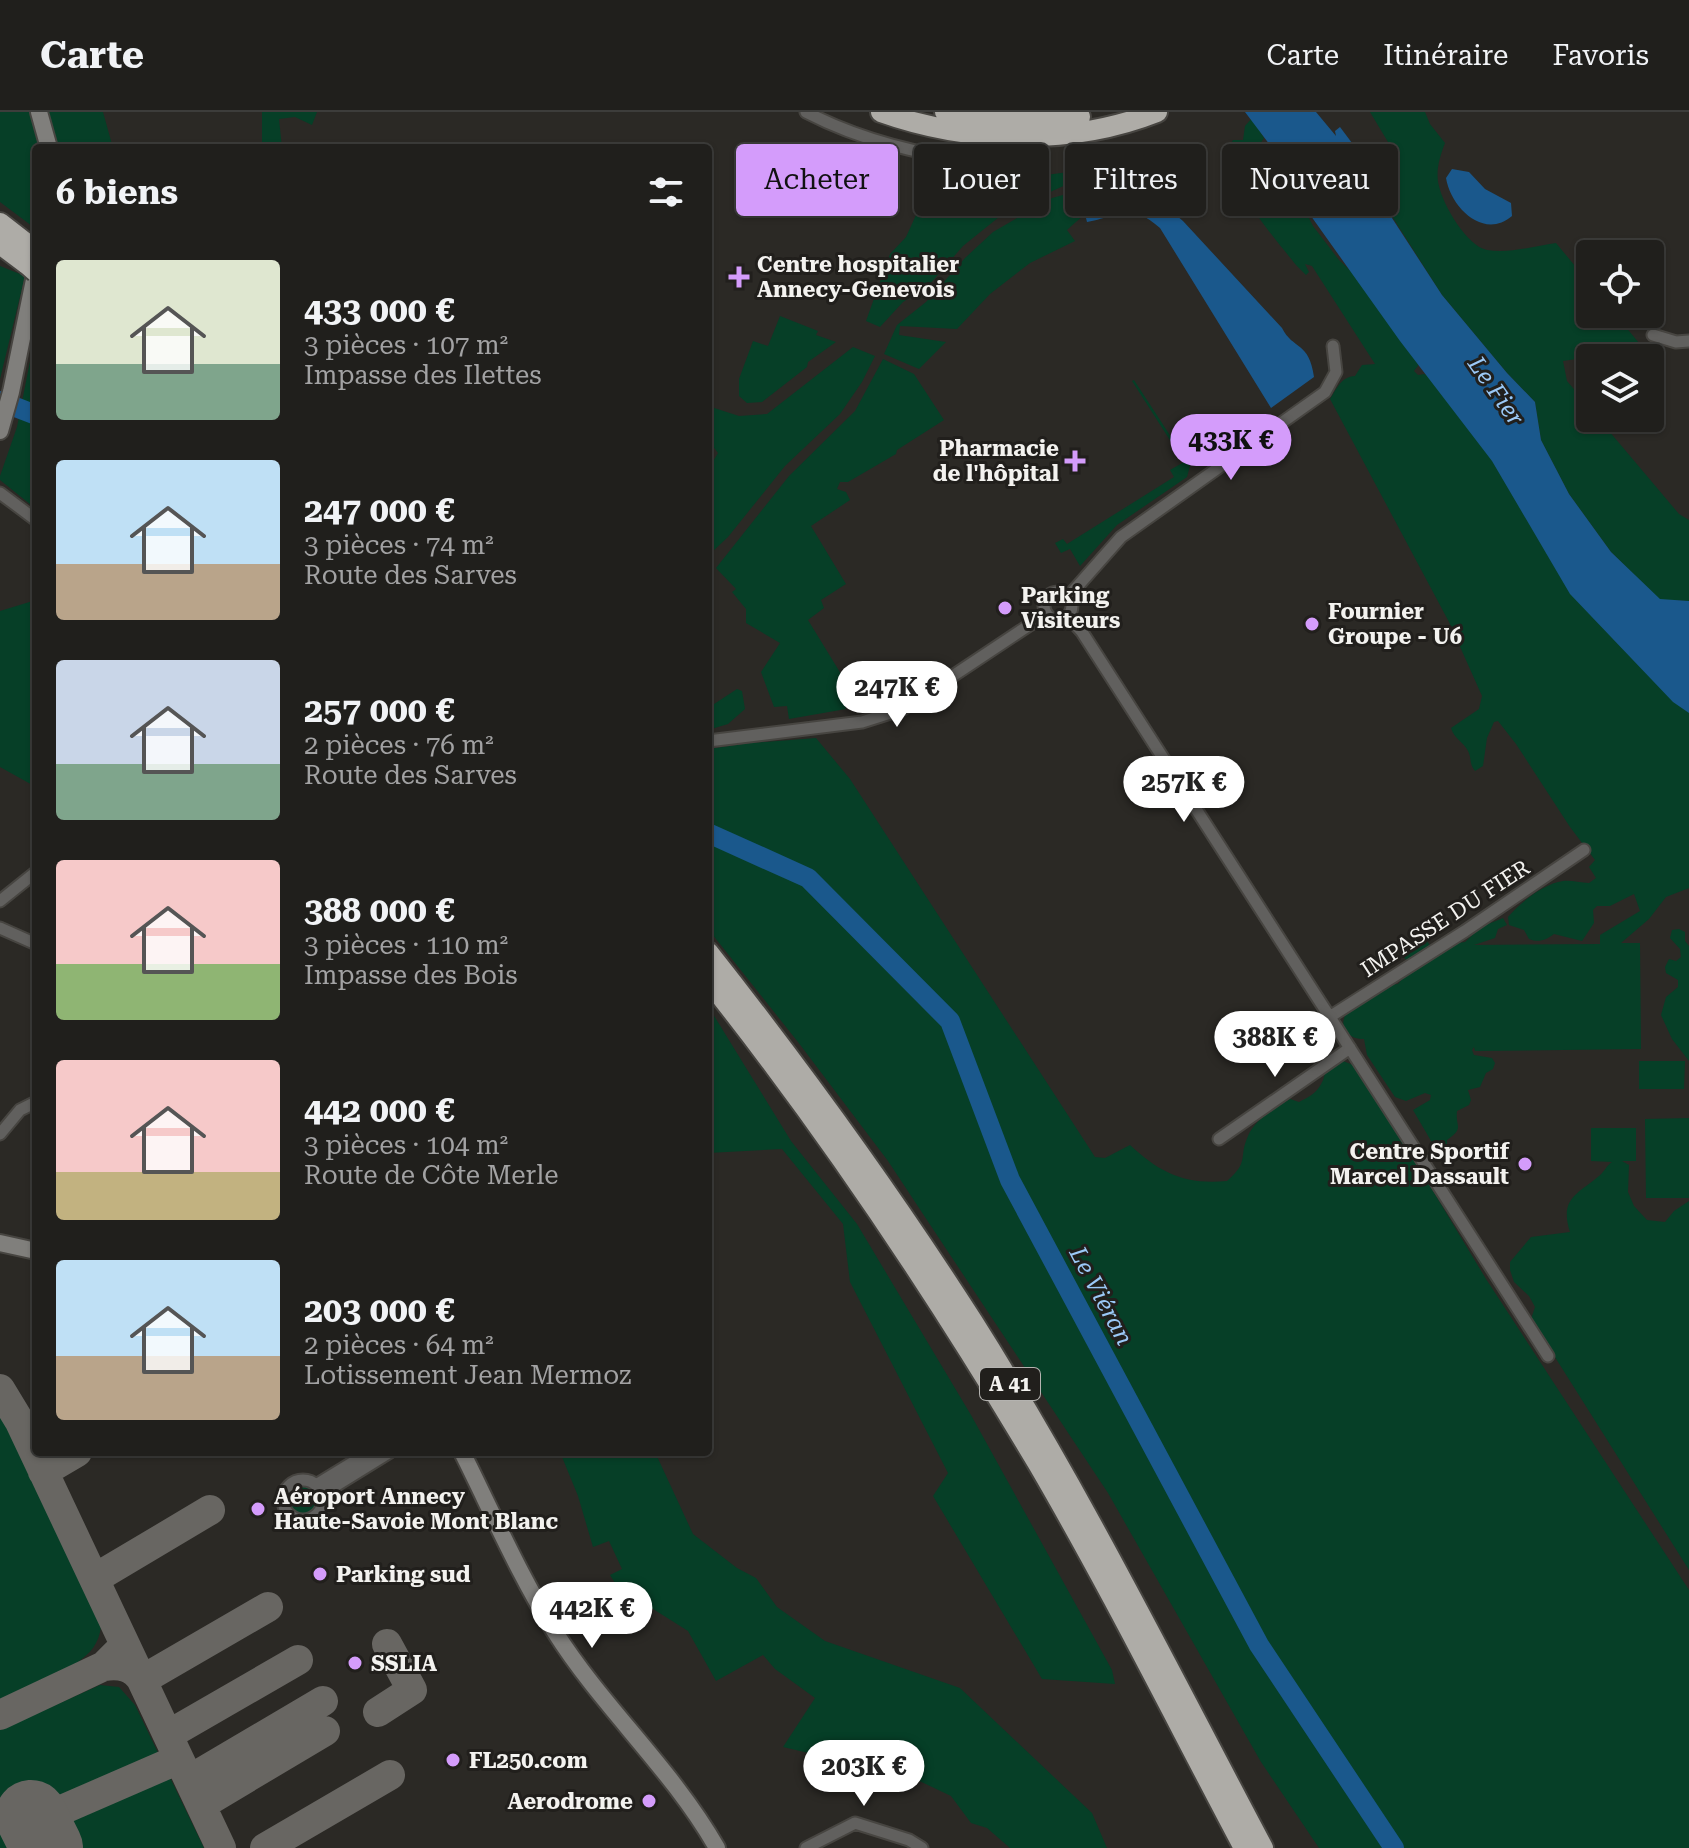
<!DOCTYPE html>
<html lang="fr">
<meta charset="utf-8">
<style>
:root{--surface:#201f1c;--page:#282725;--text:#f1f3f6;--muted:#a2a2a3;--line:#3d3d3b;--accent:#d49cfb}
body{margin:0;font-family:"Roboto Serif",serif;background:var(--page);color:var(--text);height:100vh;display:flex;flex-direction:column;font-size:30px;white-space:nowrap}
*{box-sizing:border-box;margin:0}
p{font-size:26px;color:var(--muted)}
.icon{flex:none;width:44px;height:44px;fill:none;stroke:currentColor;stroke-width:2;stroke-linecap:round;stroke-linejoin:round}
.map{position:relative;flex:1;overflow:hidden}
.sheet{position:absolute;left:32px;top:32px;width:680px;height:1312px;display:flex;flex-direction:column;background:var(--surface);border-radius:8px;box-shadow:0 2px 6px #0004,0 0 0 2px var(--line)}
.sheet>*{flex:none}
.hud{position:absolute;left:736px;top:32px;width:760px;height:72px;display:flex;gap:16px}
.buttons{position:absolute;left:1576px;top:128px;display:grid;gap:16px}
.buttons a{display:grid;place-items:center;width:88px;height:88px;border-radius:8px;background:var(--surface);box-shadow:0 2px 6px #0004,0 0 0 2px var(--line);font-size:40px}
.price{position:absolute;translate:-50% -68px;padding:0 18px;border-radius:28px;background:#fff;color:#222;font-size:26px;line-height:52px;filter:drop-shadow(0 2px 4px #0008)}
.price::after{content:'';position:absolute;left:50%;top:48px;width:24px;height:18px;margin-left:-12px;background:inherit;clip-path:polygon(0 0,100% 0,50% 100%)}
.price.active{background:var(--accent);color:#111}
ul{padding:0;list-style:none}
li{display:flex;align-items:center;gap:24px;height:200px;padding:0 24px}
li span{display:grid;place-items:center;flex:none;width:224px;height:160px;border-radius:8px;color:#555}
li>.icon{margin-inline-start:auto}
span .icon{width:96px;height:96px;fill:#fffc;stroke-width:1}
li b{font-size:34px}
h2{display:flex;justify-content:space-between;align-items:center;height:96px;padding:0 24px;font-size:34px}
.chip{padding:0 28px;border-radius:8px;background:var(--surface);box-shadow:0 2px 6px #0004,0 0 0 2px var(--line);font-size:28px;line-height:72px}
.chip.active{background:var(--accent);color:#111}
header{display:flex;align-items:center;gap:48px;box-sizing:border-box;height:112px;padding:0 40px;background:var(--surface);border-bottom:2px solid var(--line)}
header strong{font-size:38px}
nav{display:flex;gap:44px;margin-inline-start:auto;font-size:28px}
.map>svg:first-child{display:block}
.green{fill:#063f27}
.water{fill:#1a588c}
.lines{fill:none;stroke-linecap:round;stroke-linejoin:round}
.river{stroke:#1a588c;stroke-width:20}
.taxiway{stroke:#686662;stroke-width:30}
.runway{stroke:#686662;stroke-width:72}
.street-casing{stroke:#474541;stroke-width:15}
.secondary-casing{stroke:#474541;stroke-width:20}
.highway-casing{stroke:#474541;stroke-width:24}
.street{stroke:#61605e;stroke-width:11}
.secondary{stroke:#807f7c;stroke-width:16}
.highway{stroke:#aeaca7;stroke-width:20}
.highway-bridge-casing{stroke:#474541;stroke-width:24;stroke-linecap:butt}
.highway-bridge{stroke:#aeaca7;stroke-width:20}
.poi-dot{fill:#d49cfb;stroke:#211f1c;stroke-width:3}
.labels{text-anchor:middle;stroke-width:6;stroke-linejoin:round;paint-order:stroke}
.shield{fill:#211f1c;stroke:#b4b3b0;stroke-width:2}
.shield-label{font-size:20px;font-weight:bold;fill:#f3f2ef}
.poi-label{font-size:22px;font-weight:bold;fill:#f3f2ef;stroke:#211f1c;text-anchor:start}
.street-label{font-size:22px;fill:#f3f2ef;stroke:#211f1c}
.water-label{font-size:24px;font-style:italic;fill:#9bc9f7;stroke:#211f1c}
</style>
<header>
<strong>Carte</strong>
<nav><a>Carte</a><a>Itinéraire</a><a>Favoris</a></nav>
</header>
<div class="map">
<svg width="1689" height="1736" viewBox="0 0 1689 1736">
<rect width="100%" height="100%" fill="#2b2925"/>
<path class="green" d="M0 0H103L113 36H36V117L0 90Z
M262 0H317L312 13 295 5 279 7 282 36H262Z
M1370 0H1425L1430 12 1445 31C1440 44 1435 60 1439 74 1443 93 1467 134 1487 138 1509 142 1534 134 1556 131L1590 172V202H1615L1644 237 1563 249 1567 269 1590 296V306H1598L1679 402 1689 408V489L1660 488 1611 440 1569 382 1541 328 1535 290 1507 261 1442 183 1369 68 1371 57 1388 30Z
M1252 6 1264 26 1258 35V56H1263L1269 49 1273 50 1280 63 1288 64 1313 114 1339 148 1359 167 1417 244 1418 254 1414 259 1418 263 1424 262 1432 266 1689 600V776L1666 785 1649 807 1621 831H1640L1641 937 1475 939 1474 935 1472 938 1474 943 1492 946 1495 951 1493 957 1486 961 1480 975 1468 978 1471 988 1469 993 1457 999C1455 1016 1465 1015 1447 1028V1039L1441 1046 1413 998 1430 988 1431 983 1425 981 1406 989 1395 985 1367 943 1364 927C1357 927 1352 926 1347 920 1329 898 1382 873 1398 872L1411 857V851L1403 845V839L1413 830 1427 829 1431 835 1465 830 1481 815 1503 806 1507 813 1498 817 1495 826 1474 833 1600 832V823L1640 799 1634 782 1610 794H1597L1593 798 1594 811 1582 829 1554 822C1546 828 1539 831 1529 827L1524 818 1509 813 1508 805C1521 790 1543 772 1563 769 1571 768 1580 771 1589 771L1596 766 1589 755 1595 748 1570 715 1516 632 1498 609 1494 610 1487 626 1483 654 1475 659C1469 652 1472 647 1468 639 1464 630 1454 627 1451 616L1479 597 1482 584 1449 510 1330 287C1337 276 1341 265 1355 264L1362 253 1375 252 1312 154 1305 152 1309 160 1306 163 1296 153C1278 130 1213 57 1233 28H1243L1245 14Z
M938 55 977 62 1038 64 1092 57V61L1004 101 963 134 929 173 903 190 880 215 866 209 890 142 906 125Z
M1114 61H1124L1171 72 1186 87 1176 94C1138 48 1100 90 1067 118L1075 129 1030 151 990 182 957 217 900 214 899 223 946 230 919 257 884 242 897 213 926 190 965 146 993 120 1052 86 1096 74Z
M0 154 25 164 0 267Z
M780 204 818 219 816 223 836 230 808 250 807 255 762 290 747 291 739 284V267L753 229 768 234Z
M36 219V397L0 368V364L17 315Z
M853 235 875 244 862 270 840 302 785 354 728 425 712 440 708 436V361L711 356 708 357V334L713 345 712 351 718 341 708 328V294L739 304 767 302Z
M883 247 914 262 944 308 897 338 896 342 848 370H840L837 377 846 380 850 388 811 414 846 472 821 488 824 496 808 508 849 575 841 583 846 597 789 607 787 594 774 595 761 560 780 531 746 511V497L732 480 736 477 716 456 789 364 855 299Z
M1134 268 1190 354 1187 365 1117 413 1080 454 1070 437 1061 441 1055 431 1063 427 1067 432 1174 365 1170 358 1184 350 1132 269Z
M36 488V675L0 655V499Z
M737 577 742 579 745 597 728 612 708 618V596Z
M816 626 850 667 1095 1045 1105 1046 1130 1033C1160 1061 1185 1073 1227 1069 1250 1049 1238 1046 1248 1024 1255 1007 1275 997 1290 987L1299 990C1305 987 1313 983 1317 978 1330 963 1318 956 1343 949L1353 953 1392 1011 1486 1167 1689 1478V1736H1319L1261 1650 1108 1381 923 1102 888 1049 798 930 708 817V637L751 631Z
M1679 817 1685 820V829L1689 834V949L1672 927 1661 903 1666 885 1678 875V868L1666 861 1665 855 1669 847 1676 849 1681 845 1680 837 1670 826 1672 818Z
M708 894 791 1029 857 1112 971 1303 1112 1558 1115 1572 1042 1567 933 1384 948 1361 850 1170 843 1112 782 1037 708 1041Z
M1639 949H1685L1684 977H1639Z
M1689 1006V1086H1646L1645 1007Z
M1591 1016H1636V1049H1622L1629 1053 1628 1080 1634 1094 1647 1108 1665 1110 1674 1099 1689 1089V1458L1531 1207 1535 1195 1529 1184 1514 1170 1510 1158V1150L1531 1125 1570 1120C1559 1086 1578 1082 1599 1064 1605 1059 1606 1054 1612 1050L1591 1049Z
M0 1301 100 1494C102 1507 102 1520 96 1531 85 1555 24 1578 0 1590Z
M560 1340H655L693 1422 737 1456 756 1466 777 1495 825 1529 960 1576 1092 1701 1107 1736H1010L987 1716 971 1711 951 1684 911 1665 783 1635 815 1586 775 1557 763 1543 716 1569 688 1519 642 1490 626 1489 610 1463 622 1457 609 1429 593 1435 578 1384Z
M288 1388a15 15 0 1 1 30 0a15 15 0 1 1-30 0Z
M100 1573 119 1575 135 1593 204 1736H0V1618Z"/>
<path class="water" d="M1245 0H1316L1336 24 1335 19 1340 15 1355 35 1353 46 1442 183 1507 261 1535 290 1541 328 1569 382 1611 440 1660 487 1689 489V601L1673 590 1570 482 1492 349 1400 229 1301 90 1286 78 1284 62 1288 57Z
M1452 57 1469 60 1485 77 1511 91 1512 104C1484 128 1451 96 1446 66Z
M1132 78 1158 88 1183 109 1282 216C1293 238 1309 229 1314 265L1271 296 1160 116C1127 88 1124 103 1087 110L1086 106 1109 86Z"/>
<g class="lines">
<path class="river" d="M0 289 36 303
M708 721 808 766 950 909 1010 1068 1259 1533 1394 1736"/>
<path class="taxiway" d="M0 1277 20 1310 221 1736
M43 1360 77 1340
M94 1467 210 1398
M104 1554C121 1552 132 1554 142 1568L268 1495
M378 1600 412 1578 387 1532
M0 1603 104 1554 117 1541
M168 1623 298 1548
M189 1668 323 1589
M201 1693 325 1619
M34 1710 179 1647
M265 1736 390 1663"/>
<path class="runway" d="M31 1704 47 1736"/>
<g class="street-casing">
<path id="street" d="M806 0C862 29 920 42 982 51
M1653 223 1676 230 1689 229
M0 381 36 408
M1044 494a14 14 0 1 1 28 0a14 14 0 1 1-28 0Z
M1068 485 1121 425 1325 280 1336 260 1333 234
M1068 504 1082 520 1548 1244
M708 629 862 610 903 597 1046 502
M0 789 36 760
M0 816 36 832
M1328 906 1465 819 1584 738
M0 1022 20 998 36 990
M1219 1027 1350 936
M283 1388a20 20 0 1 1 40 0a20 20 0 1 1-40 0Z
M316 1373 370 1340
M322 1382 390 1340
M806 1736 855 1711 909 1728 922 1736"/>
</g>
<g class="secondary-casing">
<path id="secondary" d="M39 0 49 36
M0 319 11 280 36 158
M0 1131 36 1139
M462 1340C492 1400 519 1463 555 1520 603 1596 672 1657 717 1736"/>
</g>
<g class="highway-casing">
<path id="highway" d="M881 0C968 31 1071 34 1157 0
M945 0 1021 8 1080 5
M0 111 36 139
M0 132 28 153
M708 840C802 959 891 1082 973 1210 1080 1379 1169 1559 1263 1736
M708 868C830 1021 938 1184 1038 1352 1111 1477 1176 1608 1244 1736"/>
</g>
<use href="#street" class="street"/>
<use href="#secondary" class="secondary"/>
<use href="#highway" class="highway"/>
<g class="highway-bridge-casing">
<path id="highway-bridge" d="M28 153 36 160"/>
</g>
<use href="#highway-bridge" class="highway-bridge"/>
</g>
<g class="poi-dot">
<path d="M735 153h8v8h8v8h-8v8h-8v-8h-8v-8h8z"/>
<path d="M1071 337h8v8h8v8h-8v8h-8v-8h-8v-8h8z"/>
<circle cx="1005" cy="496" r="8"/>
<circle cx="1312" cy="512" r="8"/>
<circle cx="1525" cy="1052" r="8"/>
<circle cx="258" cy="1397" r="8"/>
<circle cx="320" cy="1462" r="8"/>
<circle cx="355" cy="1551" r="8"/>
<circle cx="453" cy="1648" r="8"/>
<circle cx="649" cy="1689" r="8"/>
</g>
<g class="labels">
<rect class="shield" x="980" y="1256" width="60" height="32" rx="6"/>
<g class="shield-label">
<text x="1010" y="1279">A 41</text>
</g>
<g class="poi-label">
<text x="757" y="160">Centre hospitalier<tspan x="757" dy="25">Annecy-Genevois</tspan></text>
<text x="1059" y="344" text-anchor="end">Pharmacie<tspan x="1059" dy="25">de l'hôpital</tspan></text>
<text x="1021" y="491">Parking<tspan x="1021" dy="25">Visiteurs</tspan></text>
<text x="1328" y="507">Fournier<tspan x="1328" dy="25">Groupe - U6</tspan></text>
<text x="1509" y="1047" text-anchor="end">Centre Sportif<tspan x="1509" dy="25">Marcel Dassault</tspan></text>
<text x="274" y="1392">Aéroport Annecy<tspan x="274" dy="25">Haute-Savoie Mont Blanc</tspan></text>
<text x="336" y="1470">Parking sud</text>
<text x="371" y="1559">SSLIA</text>
<text x="469" y="1656">FL250.com</text>
<text x="633" y="1697" text-anchor="end">Aerodrome</text>
</g>
<g class="street-label">
<text transform="translate(1445 806) rotate(-33)" y="8">IMPASSE DU FIER</text>
</g>
<g class="water-label">
<text transform="translate(1496 279) rotate(55)" y="8">Le Fier</text>
<text transform="translate(1101 1184) rotate(62)" y="8">Le Viéran</text>
</g>
</g>
</svg>
<div class="buttons">
<a><svg class="icon" aria-label="locate" viewBox="0 0 24 24"><circle cx="12" cy="12" r="6"/><path d="M12 2v4M12 18v4M2 12h4M18 12h4"/></svg></a>
<a><svg class="icon" aria-label="layers" viewBox="0 0 24 24"><path d="M12 4l9 5-9 5-9-5zM3 14l9 5 9-5"/></svg></a>
</div>
<b class="price active" style="left:1231px;top:370px">433K €</b>
<b class="price" style="left:897px;top:617px">247K €</b>
<b class="price" style="left:1184px;top:712px">257K €</b>
<b class="price" style="left:1275px;top:967px">388K €</b>
<b class="price" style="left:592px;top:1538px">442K €</b>
<b class="price" style="left:864px;top:1696px">203K €</b>
<div class="hud">
<a class="chip active">Acheter</a>
<a class="chip">Louer</a>
<a class="chip">Filtres</a>
<a class="chip">Nouveau</a>
</div>
<section class="sheet">
<h2>6 biens<svg class="icon" aria-label="filters" viewBox="0 0 24 24"><path d="M4 7h16M4 17h16"/><circle cx="9" cy="7" r="2"/><circle cx="15" cy="17" r="2"/></svg></h2>
<ul>
<li><span style="background:linear-gradient(#dfe7d0 65%,#7fa58c 0)"><svg class="icon" aria-label="home" viewBox="0 0 24 24"><path d="M3 11l9-7 9 7M6 9v11h12V9"/></svg></span><div><b>433 000 €</b><p>3 pièces · 107 m²</p><p>Impasse des Ilettes</p></div></li>
<li><span style="background:linear-gradient(#bfe0f5 65%,#b9a48a 0)"><svg class="icon" aria-label="home" viewBox="0 0 24 24"><path d="M3 11l9-7 9 7M6 9v11h12V9"/></svg></span><div><b>247 000 €</b><p>3 pièces · 74 m²</p><p>Route des Sarves</p></div></li>
<li><span style="background:linear-gradient(#c9d6e8 65%,#7fa58c 0)"><svg class="icon" aria-label="home" viewBox="0 0 24 24"><path d="M3 11l9-7 9 7M6 9v11h12V9"/></svg></span><div><b>257 000 €</b><p>2 pièces · 76 m²</p><p>Route des Sarves</p></div></li>
<li><span style="background:linear-gradient(#f6c9c9 65%,#8fb573 0)"><svg class="icon" aria-label="home" viewBox="0 0 24 24"><path d="M3 11l9-7 9 7M6 9v11h12V9"/></svg></span><div><b>388 000 €</b><p>3 pièces · 110 m²</p><p>Impasse des Bois</p></div></li>
<li><span style="background:linear-gradient(#f6c9c9 70%,#c2b280 0)"><svg class="icon" aria-label="home" viewBox="0 0 24 24"><path d="M3 11l9-7 9 7M6 9v11h12V9"/></svg></span><div><b>442 000 €</b><p>3 pièces · 104 m²</p><p>Route de Côte Merle</p></div></li>
<li><span style="background:linear-gradient(#bfe0f5 60%,#b9a48a 0)"><svg class="icon" aria-label="home" viewBox="0 0 24 24"><path d="M3 11l9-7 9 7M6 9v11h12V9"/></svg></span><div><b>203 000 €</b><p>2 pièces · 64 m²</p><p>Lotissement Jean Mermoz</p></div></li>
</ul>
</section>
</div>
